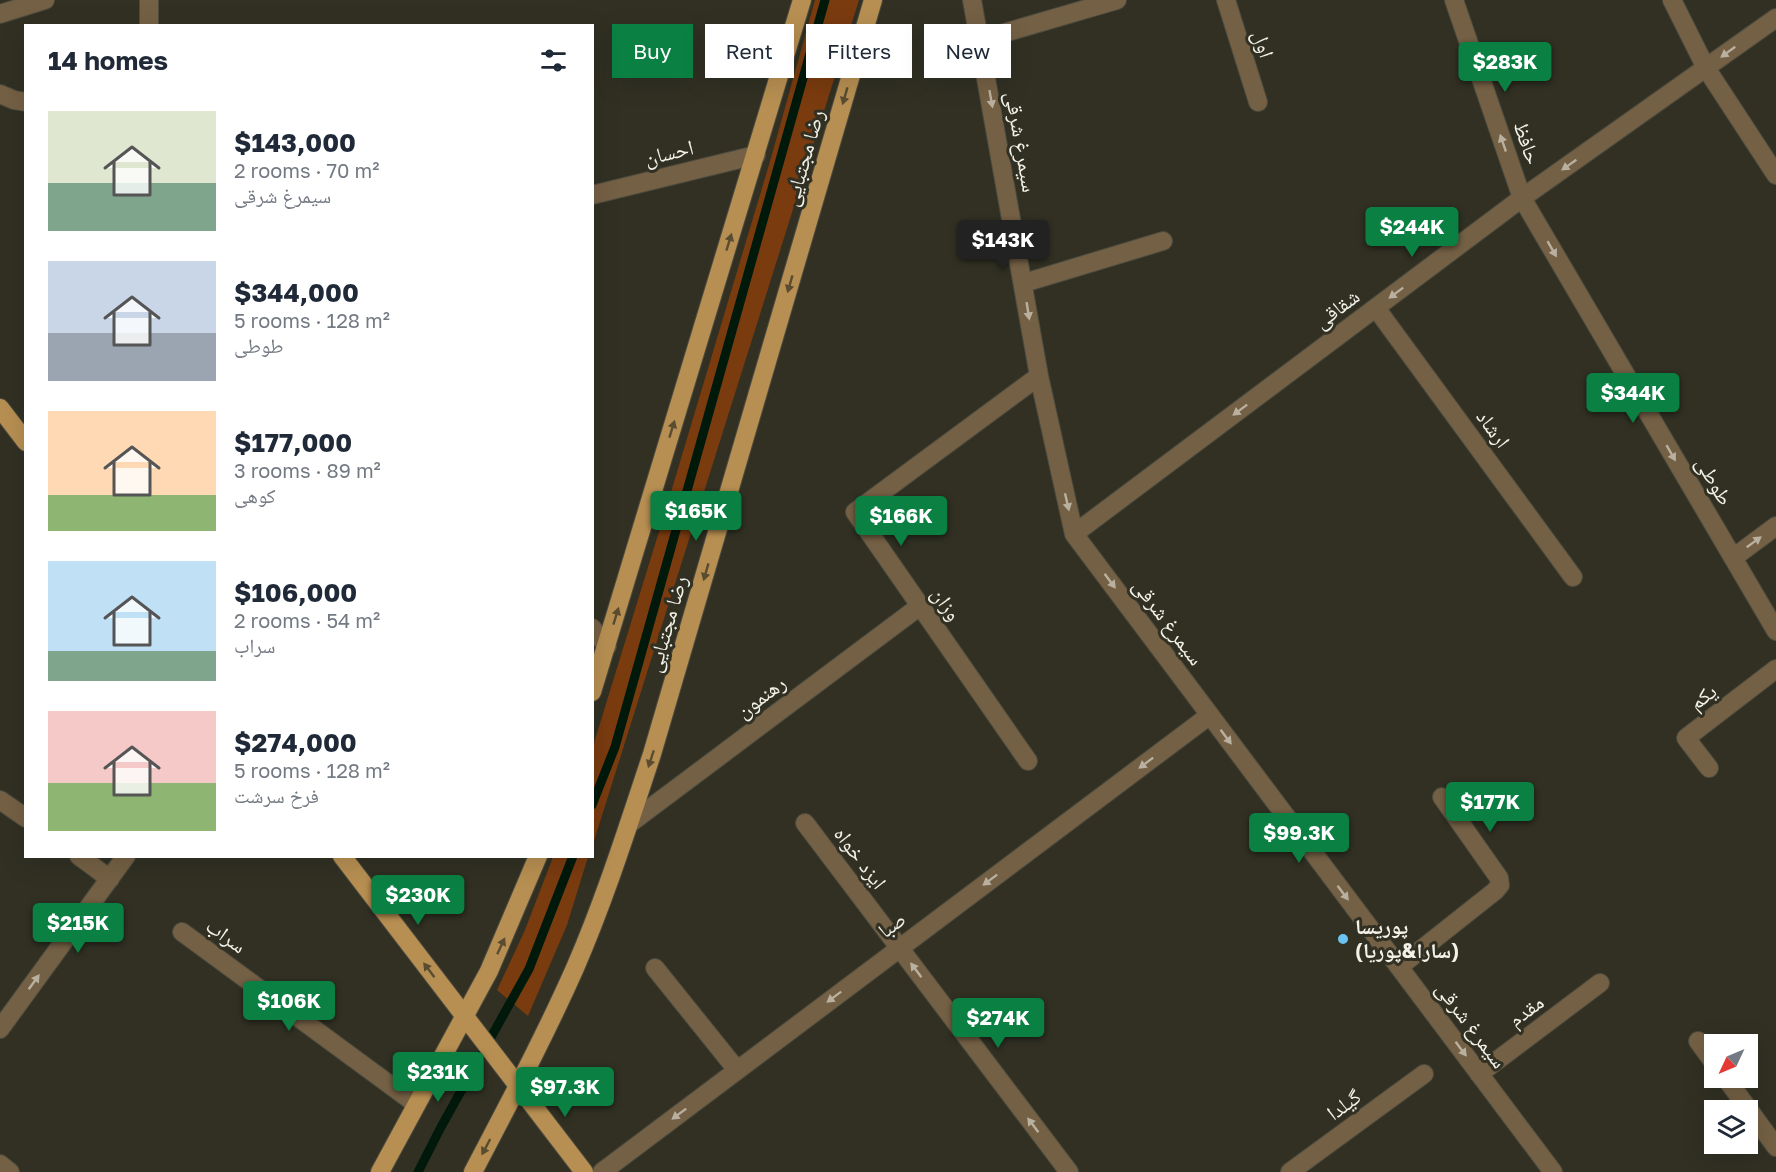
<!DOCTYPE html>
<meta charset="utf-8">
<style>
:root{--surface:#fff;--page:#f2f2f3;--text:#1f2937;--muted:#747a83;--accent:#0b8043}
body{margin:0;font-family:"Golos Text","Noto Naskh Arabic",sans-serif;background:var(--page);color:var(--text);height:100vh;display:flex;flex-direction:column;font-size:22px;white-space:nowrap}
*{box-sizing:border-box;margin:0}
p{font-size:20px;color:var(--muted)}
.icon{flex:none;width:33px;height:33px;fill:none;stroke:currentColor;stroke-width:2;stroke-linecap:round;stroke-linejoin:round}
.map{position:relative;flex:1;overflow:hidden}
.panel{position:absolute;left:24px;top:24px;width:570px;height:834px;display:flex;flex-direction:column;background:var(--surface);border-radius:0px;box-shadow:0 6px 24px #0002}
.panel>*{flex:none}
.guide{position:absolute;left:612px;top:24px;width:570px;height:54px;display:flex;gap:12px}
.needle{width:39px;rotate:226deg}
.fabs{position:absolute;left:1704px;top:1034px;display:grid;gap:12px}
.fabs a{display:grid;place-items:center;width:54px;height:54px;border-radius:0px;background:var(--surface);box-shadow:0 6px 24px #0002;font-size:30px}
.price{position:absolute;translate:-50% -51px;padding:0 14px;border-radius:6px;background:var(--accent);color:#fff;font-size:20px;line-height:39px;filter:drop-shadow(0 2px 3px #0008)}
.price::after{content:'';position:absolute;left:50%;top:36px;width:18px;height:14px;margin-left:-9px;background:inherit;clip-path:polygon(0 0,100% 0,50% 100%)}
.price.on{background:#222;color:#fff}
ul{padding:0;list-style:none}
li{display:flex;align-items:center;gap:18px;height:150px;padding:0 24px}
li span{display:grid;place-items:center;flex:none;width:168px;height:120px;border-radius:0px;color:#555}
li>.icon{margin-inline-start:auto}
span .icon{width:72px;height:72px;fill:#fffc;stroke-width:1}
li b{font-size:26px}
h2{display:flex;justify-content:space-between;align-items:center;height:72px;padding:0 24px;font-size:26px}
.chip{padding:0 21px;border-radius:0px;background:var(--surface);box-shadow:0 6px 24px #0002;font-size:21px;line-height:54px}
.chip.on{background:var(--accent);color:#fff}
.map>svg:first-child{display:block}
.green{fill:#7a3b0f}
.lines{fill:none;stroke-linecap:round;stroke-linejoin:round}
.stream{stroke:#01190b;stroke-width:9}
.minor-casing{stroke:#4c4b3f;stroke-width:20}
.major-casing{stroke:#4c4b3f;stroke-width:20}
.minor{stroke:#746044;stroke-width:18}
.major{stroke:#b78f52;stroke-width:18}
.oneway{fill:#b9b09f}
.oneway2{fill:#594c31}
.poi-dot{fill:#6bc3f2;stroke:#313023;stroke-width:2}
.labels{text-anchor:middle;stroke-width:6;stroke-linejoin:round;paint-order:stroke}
.street-label{font-size:21px;fill:#f2f2e9;stroke:#313023}
.poi-label{font-size:21px;font-weight:bold;fill:#f2f2e9;stroke:#313023;text-anchor:start}
</style>
<div class="map">
<svg width="1776" height="1172" viewBox="0 0 1776 1172">
<rect width="100%" height="100%" fill="#313023"/>
<path class="green" d="M815 0H859L593 844V746L665 512 771 158Z
M553 857H588L567 925 528 1016 497 990 525 930Z"/>
<g class="lines">
<path class="stream" d="M592 805 615 747 825 0
M418 1172 441 1127 529 969 573 856"/>
<g class="minor-casing">
<path id="minor" d="M972 0 1039 376 1074 534 1553 1172
M1226 0 1258 102
M1454 0 1522 198 1776 631
M1672 0 1706 68 1776 175
M0 14 45 0
M149 26V0
M980 40 1117 0
M0 94 14 100 26 102
M592 195 756 155
M1024 283 1163 241
M1376 308 1573 577
M1074 534 1522 198 1776 18
M1733 558 1776 526
M592 628 607 646
M1028 761 855 512 1039 376
M1709 768 1686 738 1776 669
M0 800 26 818
M805 823 1069 1172
M629 824 920 606
M79 856 110 879
M182 932 416 1104
M1399 967 1495 891 1500 885 1499 878 1442 797
M655 968 737 1070
M0 1029 126 856
M1698 1041 1714 1063
M1479 1074 1600 983
M1725 1077 1776 1147
M0 1164 10 1172
M602 1172 1210 715
M1290 1172 1424 1074"/>
</g>
<g class="major-casing">
<path id="major" d="M0 408 26 442
M592 692 802 0
M342 856 584 1172
M380 1172 489 971 538 856
M473 1172C508 1105 544 1038 575 968 605 899 628 826 652 754L873 0"/>
</g>
<use href="#minor" class="minor"/>
<use href="#major" class="major"/>
</g>
<defs><path id="oneway-solid" d="M-6-.8H1V-3.2L6.5 0L1 3.2V.8H-6Z" transform="scale(1.5)"/></defs>
<g class="oneway">
<use href="#oneway-solid" transform="translate(1728 52) rotate(144)"/>
<use href="#oneway-solid" transform="translate(991 99) rotate(80)"/>
<use href="#oneway-solid" transform="translate(1503 143) rotate(-109)"/>
<use href="#oneway-solid" transform="translate(1569 165) rotate(145)"/>
<use href="#oneway-solid" transform="translate(1552 249) rotate(60)"/>
<use href="#oneway-solid" transform="translate(1396 293) rotate(143)"/>
<use href="#oneway-solid" transform="translate(1028 311) rotate(81)"/>
<use href="#oneway-solid" transform="translate(1240 410) rotate(143)"/>
<use href="#oneway-solid" transform="translate(1671 453) rotate(60)"/>
<use href="#oneway-solid" transform="translate(1067 502) rotate(77)"/>
<use href="#oneway-solid" transform="translate(1754 542) rotate(-36)"/>
<use href="#oneway-solid" transform="translate(1110 581) rotate(53)"/>
<use href="#oneway-solid" transform="translate(1226 737) rotate(53)"/>
<use href="#oneway-solid" transform="translate(1146 763) rotate(143)"/>
<use href="#oneway-solid" transform="translate(990 880) rotate(143)"/>
<use href="#oneway-solid" transform="translate(1343 893) rotate(53)"/>
<use href="#oneway-solid" transform="translate(916 970) rotate(-127)"/>
<use href="#oneway-solid" transform="translate(34 982) rotate(-54)"/>
<use href="#oneway-solid" transform="translate(834 997) rotate(143)"/>
<use href="#oneway-solid" transform="translate(1461 1049) rotate(53)"/>
<use href="#oneway-solid" transform="translate(679 1114) rotate(143)"/>
<use href="#oneway-solid" transform="translate(1033 1125) rotate(-127)"/>
</g>
<g class="oneway2">
<use href="#oneway-solid" transform="translate(845 96) rotate(106)"/>
<use href="#oneway-solid" transform="translate(729 242) rotate(-73)"/>
<use href="#oneway-solid" transform="translate(790 284) rotate(106)"/>
<use href="#oneway-solid" transform="translate(672 429) rotate(-73)"/>
<use href="#oneway-solid" transform="translate(706 572) rotate(106)"/>
<use href="#oneway-solid" transform="translate(616 616) rotate(-73)"/>
<use href="#oneway-solid" transform="translate(651 759) rotate(108)"/>
<use href="#oneway-solid" transform="translate(501 946) rotate(-65)"/>
<use href="#oneway-solid" transform="translate(429 970) rotate(-127)"/>
<use href="#oneway-solid" transform="translate(486 1147) rotate(118)"/>
</g>
<circle class="poi-dot" cx="1343" cy="939" r="6"/>
<g class="labels">
<g class="street-label">
<text transform="translate(1263 44) rotate(72)" y="7">اول</text>
<text transform="translate(1021 142) rotate(80)" y="7">سیمرغ شرقی</text>
<text transform="translate(1527 143) rotate(71)" y="7">حافظ</text>
<text transform="translate(669 153) rotate(-14)" y="7">احسان</text>
<text transform="translate(804 158) rotate(-74)" y="7">رضا مجتبایی</text>
<text transform="translate(1337 309) rotate(-37)" y="7">شقاقی</text>
<text transform="translate(1493 429) rotate(54)" y="7">ارشاد</text>
<text transform="translate(1714 481) rotate(60)" y="7">طوطی</text>
<text transform="translate(946 604) rotate(55)" y="7">وزان</text>
<text transform="translate(1168 622) rotate(53)" y="7">سیمرغ شرقی</text>
<text transform="translate(667 624) rotate(-74)" y="7">رضا مجتبایی</text>
<text transform="translate(761 697) rotate(-37)" y="7">رهنمون</text>
<text transform="translate(1703 697) rotate(-37)" y="7">یکم</text>
<text transform="translate(860 858) rotate(53)" y="7">ایزد خواه</text>
<text transform="translate(892 925) rotate(-37)" y="7">صبا</text>
<text transform="translate(226 936) rotate(36)" y="7">سراب</text>
<text transform="translate(1526 1011) rotate(-37)" y="7">مقدم</text>
<text transform="translate(1471 1025) rotate(53)" y="7">سیمرغ شرقی</text>
<text transform="translate(1344 1105) rotate(-36)" y="7">گیلدا</text>
</g>
<g class="poi-label">
<text x="1355" y="934">پوریسا<tspan x="1355" dy="24">(سارا&amp;پوریا)</tspan></text>
</g>
</g>
</svg>
<div class="fabs">
<a><svg class="needle" viewBox="-14 -14 28 28"><path d="M0-13l5 13h-10z" fill="#e53935"/><path d="M0 13l5-13h-10z" fill="#747a83"/></svg></a>
<a><svg class="icon" aria-label="layers" viewBox="0 0 24 24"><path d="M12 4l9 5-9 5-9-5zM3 14l9 5 9-5"/></svg></a>
</div>
<b class="price" style="left:1505px;top:93px">$283K</b>
<b class="price" style="left:1412px;top:258px">$244K</b>
<b class="price on" style="left:1003px;top:271px">$143K</b>
<b class="price" style="left:1633px;top:424px">$344K</b>
<b class="price" style="left:696px;top:542px">$165K</b>
<b class="price" style="left:901px;top:547px">$166K</b>
<b class="price" style="left:1490px;top:833px">$177K</b>
<b class="price" style="left:1299px;top:864px">$99.3K</b>
<b class="price" style="left:418px;top:926px">$230K</b>
<b class="price" style="left:78px;top:954px">$215K</b>
<b class="price" style="left:289px;top:1032px">$106K</b>
<b class="price" style="left:998px;top:1049px">$274K</b>
<b class="price" style="left:438px;top:1103px">$231K</b>
<b class="price" style="left:565px;top:1118px">$97.3K</b>
<div class="guide">
<a class="chip on">Buy</a>
<a class="chip">Rent</a>
<a class="chip">Filters</a>
<a class="chip">New</a>
</div>
<section class="panel">
<h2>14 homes<svg class="icon" aria-label="filters" viewBox="0 0 24 24"><path d="M4 7h16M4 17h16"/><circle cx="9" cy="7" r="2"/><circle cx="15" cy="17" r="2"/></svg></h2>
<ul>
<li><span style="background:linear-gradient(#dfe7d0 60%,#7fa58c 0)"><svg class="icon" aria-label="home" viewBox="0 0 24 24"><path d="M3 11l9-7 9 7M6 9v11h12V9"/></svg></span><div><b>$143,000</b><p>2 rooms · 70 m²</p><p>سیمرغ شرقی</p></div></li>
<li><span style="background:linear-gradient(#c9d6e8 60%,#9aa5b1 0)"><svg class="icon" aria-label="home" viewBox="0 0 24 24"><path d="M3 11l9-7 9 7M6 9v11h12V9"/></svg></span><div><b>$344,000</b><p>5 rooms · 128 m²</p><p>طوطی</p></div></li>
<li><span style="background:linear-gradient(#ffd9b3 70%,#8fb573 0)"><svg class="icon" aria-label="home" viewBox="0 0 24 24"><path d="M3 11l9-7 9 7M6 9v11h12V9"/></svg></span><div><b>$177,000</b><p>3 rooms · 89 m²</p><p>کوهی</p></div></li>
<li><span style="background:linear-gradient(#bfe0f5 75%,#7fa58c 0)"><svg class="icon" aria-label="home" viewBox="0 0 24 24"><path d="M3 11l9-7 9 7M6 9v11h12V9"/></svg></span><div><b>$106,000</b><p>2 rooms · 54 m²</p><p>سراب</p></div></li>
<li><span style="background:linear-gradient(#f6c9c9 60%,#8fb573 0)"><svg class="icon" aria-label="home" viewBox="0 0 24 24"><path d="M3 11l9-7 9 7M6 9v11h12V9"/></svg></span><div><b>$274,000</b><p>5 rooms · 128 m²</p><p>فرخ سرشت</p></div></li>
</ul>
</section>
</div>
